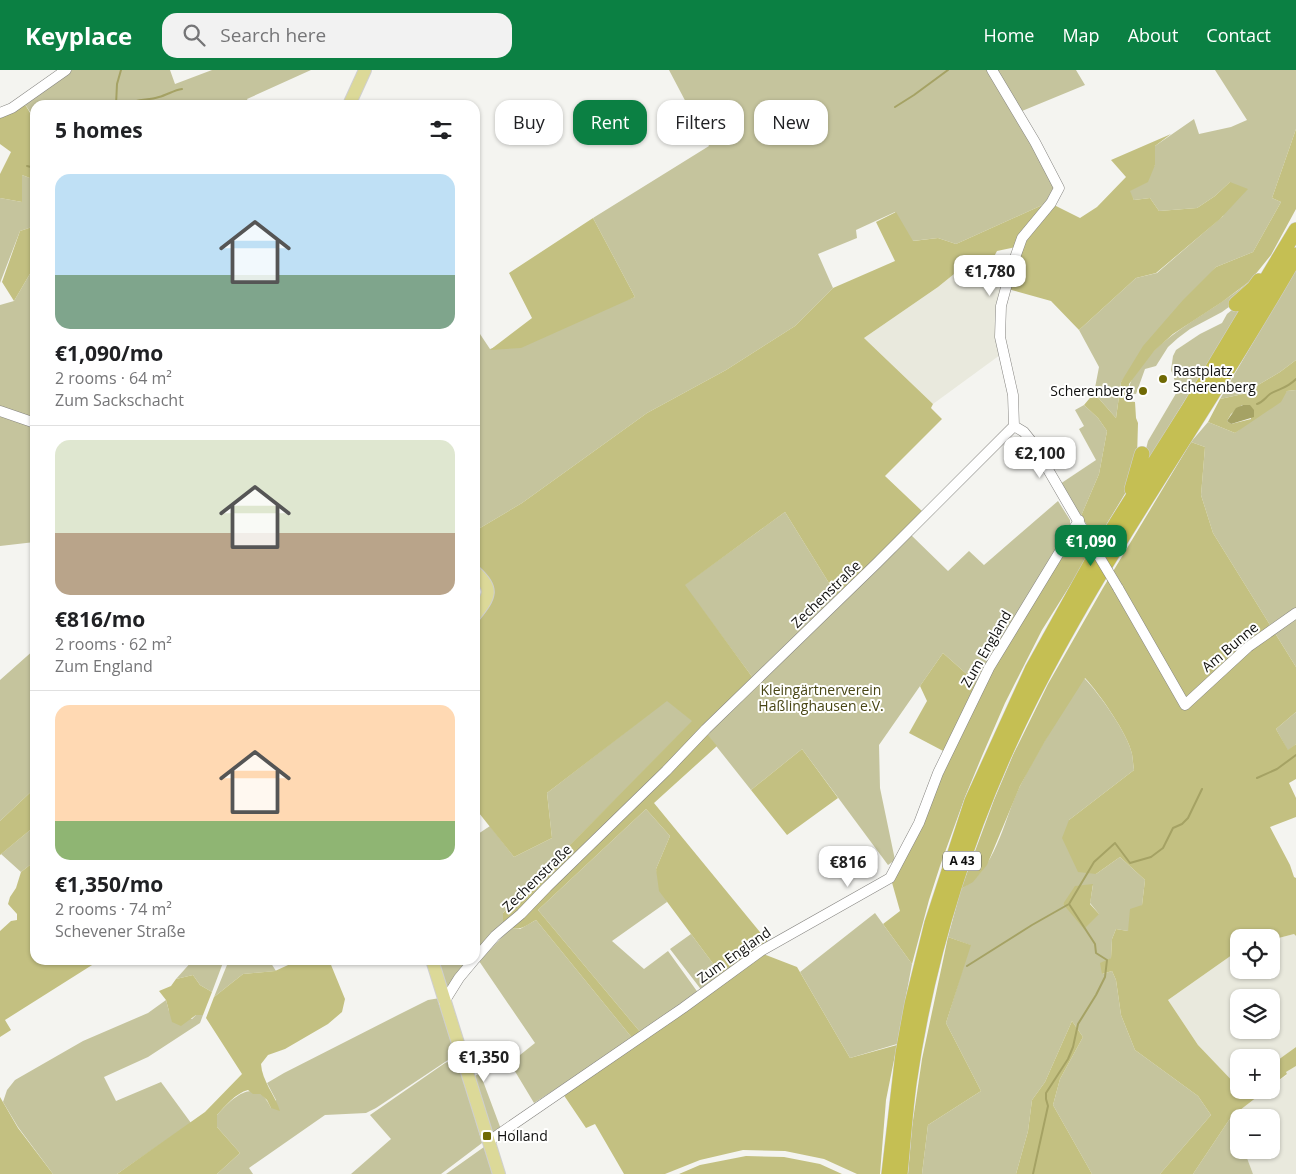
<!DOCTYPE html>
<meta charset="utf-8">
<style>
:root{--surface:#fff;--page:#f2f2f2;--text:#202124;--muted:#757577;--line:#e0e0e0;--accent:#0b8043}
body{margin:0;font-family:"Open Sans",sans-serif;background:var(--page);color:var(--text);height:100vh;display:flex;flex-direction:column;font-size:19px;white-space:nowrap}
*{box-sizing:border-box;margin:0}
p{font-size:16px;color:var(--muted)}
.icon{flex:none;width:28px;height:28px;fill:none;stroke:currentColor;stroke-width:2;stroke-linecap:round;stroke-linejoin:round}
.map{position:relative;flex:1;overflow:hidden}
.drawer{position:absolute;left:30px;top:30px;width:450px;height:865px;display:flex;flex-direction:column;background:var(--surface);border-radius:15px;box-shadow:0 1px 4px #0004}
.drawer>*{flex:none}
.top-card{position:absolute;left:495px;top:30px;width:475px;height:45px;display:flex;gap:10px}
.tools{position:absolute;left:1230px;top:859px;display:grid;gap:10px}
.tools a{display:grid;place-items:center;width:50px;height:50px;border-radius:10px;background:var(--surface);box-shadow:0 1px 4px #0004;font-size:25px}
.price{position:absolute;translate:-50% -42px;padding:0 11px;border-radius:10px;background:#fff;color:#222;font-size:16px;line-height:32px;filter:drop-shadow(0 1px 2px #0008)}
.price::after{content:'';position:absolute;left:50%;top:30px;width:15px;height:11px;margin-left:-8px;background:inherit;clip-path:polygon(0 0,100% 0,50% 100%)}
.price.current{background:var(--accent);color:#fff}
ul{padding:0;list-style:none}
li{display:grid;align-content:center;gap:10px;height:265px;padding:0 25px}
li+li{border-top:1px solid var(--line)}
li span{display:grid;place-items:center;height:155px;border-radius:15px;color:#555}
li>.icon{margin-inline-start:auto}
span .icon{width:90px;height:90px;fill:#fffc;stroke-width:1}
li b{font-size:21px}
h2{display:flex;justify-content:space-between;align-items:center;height:60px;padding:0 25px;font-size:21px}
.chip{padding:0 18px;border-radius:15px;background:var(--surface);box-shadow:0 1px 4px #0004;font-size:18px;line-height:45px}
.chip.current{background:var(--accent);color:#fff}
header{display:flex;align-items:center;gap:30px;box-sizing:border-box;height:70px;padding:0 25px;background:var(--accent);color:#fff}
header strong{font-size:24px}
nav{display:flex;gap:28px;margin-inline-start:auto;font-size:18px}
.search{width:350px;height:45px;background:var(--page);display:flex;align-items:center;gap:12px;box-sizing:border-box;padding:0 18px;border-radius:15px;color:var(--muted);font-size:19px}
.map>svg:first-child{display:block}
.built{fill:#e9e9dd;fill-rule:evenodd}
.green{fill:#c5c49d;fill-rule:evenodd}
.forest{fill:#c3c081;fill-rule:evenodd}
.water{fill:#a5a264}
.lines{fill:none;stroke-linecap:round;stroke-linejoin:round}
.stream{stroke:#a5a264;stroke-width:2}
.minor-casing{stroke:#868581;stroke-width:11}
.major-casing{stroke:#cfcfcf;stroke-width:14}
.highway-casing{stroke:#cfcfcf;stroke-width:16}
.minor{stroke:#fff;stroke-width:10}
.major{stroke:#dcd998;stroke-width:12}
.highway{stroke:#c5bf53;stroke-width:15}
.minor-bridge-casing{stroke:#868581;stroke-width:11;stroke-linecap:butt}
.minor-bridge{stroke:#fff;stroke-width:10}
.poi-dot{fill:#6f6903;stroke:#fffffe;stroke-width:2}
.labels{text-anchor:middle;stroke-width:4;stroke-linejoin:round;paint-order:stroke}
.shield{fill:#fffffe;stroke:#575756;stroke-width:1}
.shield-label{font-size:12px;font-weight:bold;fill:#0f0f0e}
.poi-label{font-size:14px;fill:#0f0f0e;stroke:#fffffe;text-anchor:start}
.street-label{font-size:14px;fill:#0f0f0e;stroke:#fffffe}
.park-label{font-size:14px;fill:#484514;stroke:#fffffe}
</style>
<header>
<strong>Keyplace</strong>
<div class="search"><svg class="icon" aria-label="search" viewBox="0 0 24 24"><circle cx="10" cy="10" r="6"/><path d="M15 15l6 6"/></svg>Search here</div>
<nav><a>Home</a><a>Map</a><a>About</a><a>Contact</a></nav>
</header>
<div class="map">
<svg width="1296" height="1104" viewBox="0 0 1296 1104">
<rect width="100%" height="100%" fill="#f4f4f0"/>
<path class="built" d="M972 189 1004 216 1000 285 933 334 864 268 938 217Z
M1294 864 1296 866V977L1271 995V988H1239L1238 1018 1198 975 1168 930 1239 880V900H1271V870ZM1239 928H1271V960H1239Z
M1296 996V1104H1253L1244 1080H1271V1048H1239V1067L1231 1047 1266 1020H1271V1016L1287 1005 1286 1002Z"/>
<path class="green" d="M72 0H170L175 14 212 0H311L247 29 250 35H35V49L24 33Z
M669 0H988L1055 116 1049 132 956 174 938 168 912 171 895 142 856 160 857 168 818 184 833 218 795 256 726 300 647 343 522 433 475 461V267L480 264 490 279 635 227 593 148 709 76Z
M995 0H1076L1085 15 1022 41Z
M1215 0H1296V59L1272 128 1281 132 1253 182 1216 197 1121 312 1116 348 1094 323 1099 297 1079 260 1136 208 1157 203 1223 146 1230 112 1215 126 1197 138 1159 141 1150 128 1134 130 1129 121 1155 95V76L1194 49 1199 64 1231 57 1247 50Z
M22 105 35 110V156L20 161 0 213V128L22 132Z
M35 165V472L0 476V235L14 231 31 202Z
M1296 199V290L1280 302 1243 324 1220 329Z
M1250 211 1237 231 1222 242 1190 259 1178 268 1168 277 1156 296 1145 299 1136 324 1128 323C1134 283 1193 252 1223 231 1232 225 1241 218 1250 211Z
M1250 225 1140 403 1148 371 1178 320 1171 300 1173 286 1176 280 1200 264 1222 253 1227 244Z
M1296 320V597L1213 463 1201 425 1205 377 1191 372 1208 352 1235 363 1287 321Z
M1084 335 1098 348 1107 361 1099 404 1081 446 1060 414 1096 390 1079 359 1084 356 1075 340Z
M1058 431 1070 450V457L979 615 943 583 879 675 880 718 895 790 888 795 802 679 751 720 705 662 910 464 948 501 969 481 984 495Z
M785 442 837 526 753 608 684 515Z
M35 579V718L0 751V610Z
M1084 608C1099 623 1128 664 1132 684 1133 689 1133 695 1134 700L1069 750 1096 804 1120 787 1145 810 1142 835 1128 861 1116 859 1112 869 1111 888 1102 904 1112 901 1116 910 1121 945 1135 980 1198 1026 1211 1045 1160 1104H1092L1053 1035 1060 1009 1083 967 1072 951 1045 1012 1032 1030 1028 1061 1016 1104H922L928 1055 981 1021 946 953 970 875 948 867 961 819C998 798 1003 749 1021 714 1040 677 1061 642 1084 608ZM1093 815 1090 833 1099 844 1063 834Z
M667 630 693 651 503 843V855L475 886V766L490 756 514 787 552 768 547 723Z
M1296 642V674L1288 681 1276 659Z
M646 739 670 766 656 799 667 832 612 871 644 899 668 881 699 924 641 963 538 840Z
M35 756V791L21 802 1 784Z
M875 843 912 894 897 974 850 988 800 902Z
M536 850 633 969 534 1033 510 993 535 973 479 891 511 858 520 859Z
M691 864 723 907 703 922 670 879Z
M193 890C204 892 213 890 224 890L212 922 200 915 193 905 176 909Z
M229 890H269L276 901 243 904 214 927Z
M436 890H472L446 923Z
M440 928 457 984 376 1038 366 1043 325 1045 249 1098 253 1104H217L240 1083 217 1057V1045C233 1027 256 1005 271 1038L276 1030 267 1013 284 1003 400 944 428 930Z
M166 930 169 941 192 949 196 945H203L200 953 148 987 104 1007 116 1031 161 1012 191 1053 117 1104H53L18 1057 3 1032 7 1020 15 1010 83 971 148 943Z
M456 988 467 1017 482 1073 441 1104H351L391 1069 370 1045 445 993Z
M480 1003 502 1062 492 1064 475 1006Z
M1231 1047 1239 1067V1080H1244L1253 1104H1193Z
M484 1077 493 1104H446Z"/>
<path class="forest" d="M24 33C32 45 39 57 34 72 31 83 30 80 33 92H35V110L22 105V132L0 128V104L11 82 0 74V45Z
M1296 59V139L1271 185 1250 211 1222 232 1173 264 1154 281 1129 314 1127 331 1135 332 1136 348 1138 353 1137 388 1126 422 1097 470 1081 446 1099 404 1107 361 1098 348 1084 335 1094 323 1116 348 1121 312 1143 276 1183 230 1216 197 1253 182 1281 132 1272 128Z
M1171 64 1155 76V95L1148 112 1130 121 1134 130 1150 128 1159 141 1197 138 1215 126 1230 112 1248 119 1220 149 1156 203 1136 208 1079 260 1051 231 1008 219 1024 170 1052 134 1080 148 1097 137 1126 107 1111 90Z
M1049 132 1016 177 997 181 988 198 975 187 938 217 864 268 933 334 931 338 942 349 885 406 923 442 837 526 785 442 685 515 753 608 703 659 717 676 654 733 769 873 723 907 659 821 656 799 670 766 646 739 538 840 641 963 633 969 536 850C522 858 519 862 503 855V843L692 651 667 631 547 723 552 768 514 787 475 738V548L488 530 475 500V461L522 433 647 343 726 300 795 256 833 218 895 191 876 152 896 142 913 171 938 168 956 174Z
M593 148 635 227 521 278 490 280 532 248 509 203Z
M35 156 31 202 14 231 2 212 20 161Z
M1296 290V320L1287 321 1281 332 1235 363 1208 352 1220 329 1243 324 1280 302ZM1242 335H1250L1251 349 1231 354 1227 351 1231 344Z
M1191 372 1205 377 1201 425 1213 463 1296 597V642L1276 659 1288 680 1296 674V709L1289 713 1296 728V747L1270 757 1290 795 1294 807 1296 808V866L1294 864 1271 870V868H1239V880L1168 930 1198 975 1239 1018V1020H1266L1231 1047 1193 1104H1160L1211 1045 1198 1026 1135 980 1121 945 1116 910 1112 901 1102 904 1100 893 1111 888 1112 869 1116 859 1128 861 1130 839 1142 835 1145 810 1120 787 1096 804 1078 802 1062 768 1069 750 1134 700C1133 694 1133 689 1132 684 1128 664 1099 623 1085 608L1045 671 1020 716 987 795 973 812 961 819 994 730 1013 685 1048 614 1103 518Z
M1078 457 1091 482 1042 560 1005 633 982 686 965 727 940 796 929 830 912 894 883 854 900 841 891 809 947 683 909 663 927 631 920 616 943 583 979 615Z
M802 679 838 728 787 765 751 720Z
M35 718V756L0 785V751Z
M35 791V890H100L5 950 11 960 0 967V861L11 851 17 850V844L8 834 10 827 16 818 21 802Z
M1093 814 1090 834 1099 844 1084 859 1063 834 1075 816Z
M948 867 971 875 946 953 981 1021 928 1055 922 1104H908L912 1057 922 989Z
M761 883 797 897 850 988 897 975 886 1030 880 1104H857L824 1089 785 1081 743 1080 700 1090 665 1104H624L595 1054 586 1058 563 1024Z
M299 890H329L345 929 342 942 328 954 285 979 268 985 261 994C262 1011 275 1025 280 1041L271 1038 267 1030 260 1024H253L248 1020C236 1023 225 1036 217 1045V1057L240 1083 217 1104H117L205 1042 242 1004 206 948 214 927 243 904 275 901Z
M193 905 200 915 212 922 203 945H196L181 956 172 952 166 930 159 921 171 916 176 909Z
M1072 951 1083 967 1060 1009 1053 1035 1092 1104H1016L1028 1061 1032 1030 1045 1012Z
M1296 977V996L1286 1002 1287 1004 1271 1016V995Z
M0 1027 18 1058 53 1104H0Z
M746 1086 784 1087 820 1094 842 1104H679L700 1095Z"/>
<path class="water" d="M1243 335H1250L1254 340V347L1231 354 1227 351 1236 338Z"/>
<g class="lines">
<path class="stream" d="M116 35 117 14 121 0
M126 35C138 28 147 31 159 27 167 25 174 20 182 19
M895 37 914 25 948 0
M27 96 35 98
M1257 334C1263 332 1265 328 1270 324 1280 318 1286 319 1296 309
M1257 708 1277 699 1296 685
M967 896 1032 855 1069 834
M1033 1104 1048 1036 1046 1029V1023L1068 989 1073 977 1078 954 1096 925 1105 907 1107 890 1096 883 1095 874 1069 834 1094 792 1115 773 1130 793 1151 787 1163 778 1173 758 1182 754 1188 748 1202 719"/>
<g class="minor-casing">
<path id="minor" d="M0 43 12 38 66 0
M0 341 35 353
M1014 356 1024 362 1032 372 1085 463
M1118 518 1185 635 1248 577 1296 543
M475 889 495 866 521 844 547 817 666 701 706 659 877 493 1014 356 1013 325 1000 267 1001 236 1011 199 1022 168 1051 133 1059 118 1035 72 992 0
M444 932 459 908 474 890
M489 1071 683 938 761 881 890 808 919 753 938 703 989 598 1079 450"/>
</g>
<g class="major-casing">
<path id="major" d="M349 35 365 0
M475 502C494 519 490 526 475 545
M432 890 499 1104"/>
</g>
<g class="highway-casing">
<path id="highway" d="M1236 234 1254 218 1259 211
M1132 419 1142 384
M889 1104 903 983 912 934 932 853 972 731 1032 600 1092 492 1188 340 1296 160
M900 1104C903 1074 905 1043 909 1013 928 881 970 749 1030 630 1108 475 1211 336 1296 185"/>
</g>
<use href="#minor" class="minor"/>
<use href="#major" class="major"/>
<use href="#highway" class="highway"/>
<g class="minor-bridge-casing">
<path id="minor-bridge" d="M1085 463 1118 518"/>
</g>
<use href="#minor-bridge" class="minor-bridge"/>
</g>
<g class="poi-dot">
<circle cx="1163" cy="309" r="5"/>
<circle cx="1143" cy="321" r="5"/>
<rect x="482" y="1061" width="10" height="10" rx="2.5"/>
</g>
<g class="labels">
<rect class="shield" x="943" y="781.5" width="38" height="19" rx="4"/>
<g class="shield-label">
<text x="962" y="795">A 43</text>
</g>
<g class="poi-label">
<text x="1173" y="306">Rastplatz<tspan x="1173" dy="16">Scherenberg</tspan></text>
<text x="1133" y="326" text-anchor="end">Scherenberg</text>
<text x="497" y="1071">Holland</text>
</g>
<g class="street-label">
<text transform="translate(826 524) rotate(-44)" y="5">Zechenstraße</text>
<text transform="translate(1230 577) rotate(-40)" y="5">Am Bunne</text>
<text transform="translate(986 579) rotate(-60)" y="5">Zum England</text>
<text transform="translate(537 808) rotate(-44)" y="5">Zechenstraße</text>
<text transform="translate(734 885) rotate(-35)" y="5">Zum England</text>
</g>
<g class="park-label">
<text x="821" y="625">Kleingärtnerverein<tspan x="821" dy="16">Haßlinghausen e.V.</tspan></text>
</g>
</g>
</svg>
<div class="tools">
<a><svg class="icon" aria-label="locate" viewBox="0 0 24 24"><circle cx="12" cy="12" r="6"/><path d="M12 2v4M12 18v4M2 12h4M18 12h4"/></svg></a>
<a><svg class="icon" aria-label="layers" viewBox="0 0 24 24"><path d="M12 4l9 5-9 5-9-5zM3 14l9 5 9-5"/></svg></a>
<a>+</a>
<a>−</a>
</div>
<b class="price" style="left:990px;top:227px">€1,780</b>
<b class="price" style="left:1040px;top:409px">€2,100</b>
<b class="price current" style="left:1091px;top:497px">€1,090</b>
<b class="price" style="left:848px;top:818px">€816</b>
<b class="price" style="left:484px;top:1013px">€1,350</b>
<div class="top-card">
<a class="chip">Buy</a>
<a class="chip current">Rent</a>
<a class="chip">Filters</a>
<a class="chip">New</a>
</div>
<section class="drawer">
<h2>5 homes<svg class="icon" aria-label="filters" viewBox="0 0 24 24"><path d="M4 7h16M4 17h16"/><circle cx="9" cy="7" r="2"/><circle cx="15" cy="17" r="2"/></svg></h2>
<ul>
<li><span style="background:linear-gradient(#bfe0f5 65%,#7fa58c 0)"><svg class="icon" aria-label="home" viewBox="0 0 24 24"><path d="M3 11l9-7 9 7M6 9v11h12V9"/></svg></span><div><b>€1,090/mo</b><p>2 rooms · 64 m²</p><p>Zum Sackschacht</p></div></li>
<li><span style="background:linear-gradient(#dfe7d0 60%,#b9a48a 0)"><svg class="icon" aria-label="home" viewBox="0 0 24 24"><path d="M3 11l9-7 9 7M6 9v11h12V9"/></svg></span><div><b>€816/mo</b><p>2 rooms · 62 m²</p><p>Zum England</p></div></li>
<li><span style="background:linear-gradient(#ffd9b3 75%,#8fb573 0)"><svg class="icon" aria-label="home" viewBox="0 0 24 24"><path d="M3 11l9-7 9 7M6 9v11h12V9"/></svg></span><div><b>€1,350/mo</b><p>2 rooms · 74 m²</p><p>Schevener Straße</p></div></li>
</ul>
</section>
</div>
